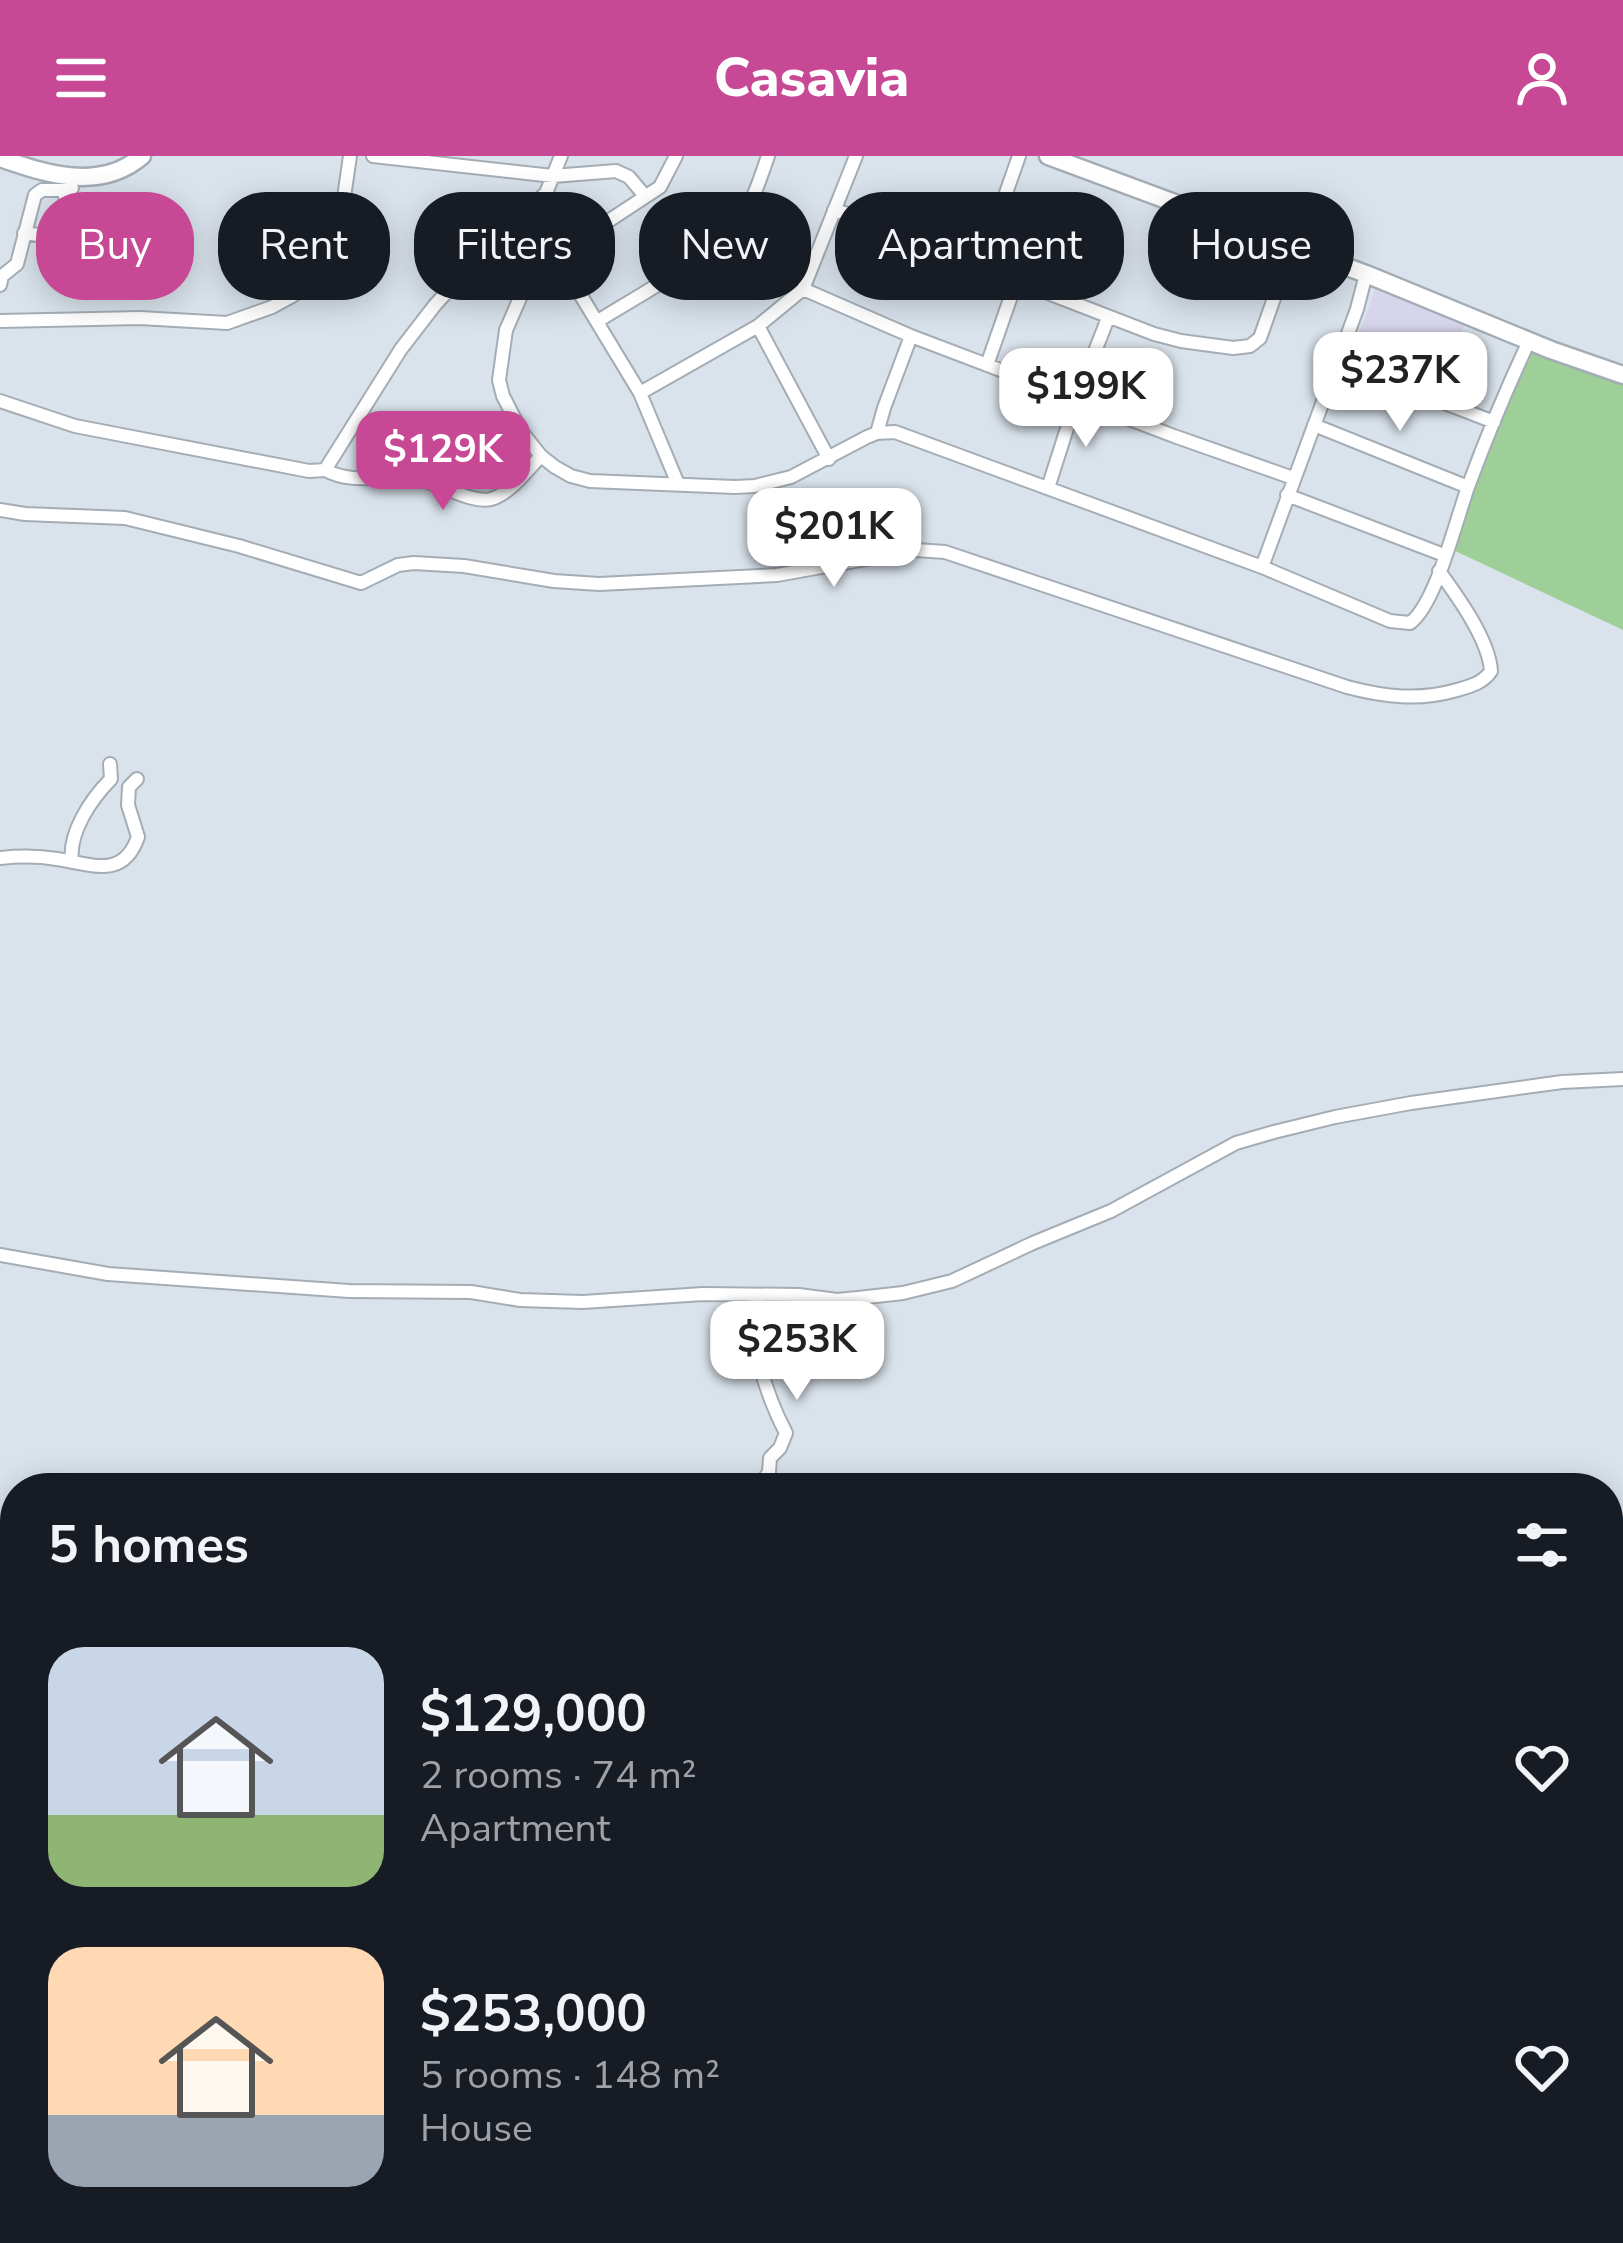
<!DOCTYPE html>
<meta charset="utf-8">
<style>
:root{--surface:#171b24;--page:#242831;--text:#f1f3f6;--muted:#9ea1a6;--accent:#c74894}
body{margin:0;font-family:"Nunito Sans",sans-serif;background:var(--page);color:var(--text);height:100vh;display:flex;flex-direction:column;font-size:45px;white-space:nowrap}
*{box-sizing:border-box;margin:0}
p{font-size:39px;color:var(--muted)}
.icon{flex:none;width:66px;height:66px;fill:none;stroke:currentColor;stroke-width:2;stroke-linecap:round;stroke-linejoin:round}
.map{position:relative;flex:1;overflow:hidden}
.sheet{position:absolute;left:0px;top:1317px;width:1623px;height:771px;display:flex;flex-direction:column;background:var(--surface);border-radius:48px 48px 0 0;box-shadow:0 6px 30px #0003}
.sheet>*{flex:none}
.banner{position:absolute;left:36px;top:36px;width:1551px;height:108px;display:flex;gap:24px}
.price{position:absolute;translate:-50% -102px;padding:0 27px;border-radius:24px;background:#fff;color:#222;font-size:39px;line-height:78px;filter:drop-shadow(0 3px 6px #0008)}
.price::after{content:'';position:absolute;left:50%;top:72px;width:36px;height:27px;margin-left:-18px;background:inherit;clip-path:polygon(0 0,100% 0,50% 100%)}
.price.current{background:var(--accent);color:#fff}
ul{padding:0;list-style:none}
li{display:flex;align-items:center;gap:36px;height:300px;padding:0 48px}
li span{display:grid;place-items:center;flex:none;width:336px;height:240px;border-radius:36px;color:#555}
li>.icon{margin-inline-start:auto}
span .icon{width:144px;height:144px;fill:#fffc;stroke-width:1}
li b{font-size:51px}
h2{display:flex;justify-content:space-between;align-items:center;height:144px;padding:0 48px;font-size:51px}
.pill{padding:0 42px;border-radius:48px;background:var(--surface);box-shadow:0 6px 30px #0003;font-size:42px;line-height:108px}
.pill.current{background:var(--accent);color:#fff}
header{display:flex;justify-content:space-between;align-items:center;height:156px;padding:0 48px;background:var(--accent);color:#fff;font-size:54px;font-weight:800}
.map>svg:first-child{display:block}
.commercial{fill:#d7d5eb}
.green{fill:#9ecf98}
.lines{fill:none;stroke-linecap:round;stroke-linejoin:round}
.river{stroke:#5ca9d7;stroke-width:18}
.minor-casing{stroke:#a4adb5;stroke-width:16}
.secondary-casing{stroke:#a4adb5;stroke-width:21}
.minor{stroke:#fff;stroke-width:12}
.secondary{stroke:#fff;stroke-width:16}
</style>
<header><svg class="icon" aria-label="menu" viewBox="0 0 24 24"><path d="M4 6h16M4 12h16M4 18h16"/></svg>Casavia<svg class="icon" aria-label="person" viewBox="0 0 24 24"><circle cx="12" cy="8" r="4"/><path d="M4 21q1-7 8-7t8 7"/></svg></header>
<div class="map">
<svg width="1623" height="2087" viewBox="0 0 1623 2087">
<rect width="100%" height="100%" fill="#dae3ec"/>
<path class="commercial" d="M1380 121 1471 153 1444 218 1356 186Z"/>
<path class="green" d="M1534 180 1623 216V474L1451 393Z"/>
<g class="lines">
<path class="river" d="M1608 1376 1623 1369
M962 2073 968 2085 993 2087
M1057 2073 1065 2087
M1019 2087 1044 2073"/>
<g class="minor-casing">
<path id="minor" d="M373 0 553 20 616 15 629 21 645 40
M676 0 660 31 540 110 526 128 506 174 499 224 503 240 521 275 541 300 555 311 571 320 590 325 735 331 755 330 791 321 867 281 877 277 895 276 1262 411 1390 465 1410 467C1436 448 1456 364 1468 331 1486 282 1507 232 1529 185
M834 54 940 84 991 115 1154 178 1181 185 1233 192 1250 190 1260 182 1292 91
M24 77 62 82 70 63 65 41 72 32
M560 96 580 138 640 237 678 328
M980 111 1019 0
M0 129 2 120 17 108 35 39 42 34H67
M803 133 911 180 1174 280 1293 322
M0 165 140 162 227 167 272 151 294 139 313 116 342 55 350 0
M598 165C634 142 722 95 743 61 754 43 761 20 768 0
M758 170 829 303
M1336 205 1494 266
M987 209 1016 126
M640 237 758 170 803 133 856 0
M0 245 75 270 309 315 325 314 401 193 435 149 497 81 546 37 561 0
M1314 269 1468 331
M877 277 884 252 911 180
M325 314C355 330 386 317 418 323 439 327 472 348 491 343 510 338 528 313 541 300
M1048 332 1077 241 1108 162
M1287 339 1444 399
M0 354 25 358 125 362 239 390 361 427 398 409 414 407 464 410 554 425 599 428 777 419 916 394 945 396 1347 531C1385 541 1419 545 1457 534 1471 530 1483 527 1491 515 1489 484 1458 441 1439 415
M1262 411 1357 153 1366 118
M0 702C19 700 39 700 57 703 91 708 123 724 138 681L128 649 129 631 137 623
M72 706C68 677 91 643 111 623L110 608
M0 1099 108 1118 349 1135 471 1136 520 1144 583 1146 703 1138 799 1139 837 1144 858 1142 903 1137 952 1125 1033 1087 1111 1055 1236 987 1274 976 1335 961 1411 947 1562 926 1623 923
M757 1140C749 1186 765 1237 786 1277L780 1292 770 1302 769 1316 758 1332
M0 1882 15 1893
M152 2073 158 2087"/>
</g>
<g class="secondary-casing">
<path id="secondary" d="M1048 0 1366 118 1551 194 1623 219
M0 2C46 18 100 36 142 0"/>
</g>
<use href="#minor" class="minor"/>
<use href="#secondary" class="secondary"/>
</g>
</svg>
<b class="price" style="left:1400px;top:278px">$237K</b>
<b class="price" style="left:1086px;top:294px">$199K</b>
<b class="price current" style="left:443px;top:357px">$129K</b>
<b class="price" style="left:834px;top:434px">$201K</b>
<b class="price" style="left:797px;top:1247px">$253K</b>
<div class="banner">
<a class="pill current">Buy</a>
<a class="pill">Rent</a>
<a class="pill">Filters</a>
<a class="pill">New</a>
<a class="pill">Apartment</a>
<a class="pill">House</a>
</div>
<section class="sheet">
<h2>5 homes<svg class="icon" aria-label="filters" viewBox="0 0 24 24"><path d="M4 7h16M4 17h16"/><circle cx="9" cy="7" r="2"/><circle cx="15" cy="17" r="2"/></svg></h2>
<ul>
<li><span style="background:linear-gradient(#c9d6e8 70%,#8fb573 0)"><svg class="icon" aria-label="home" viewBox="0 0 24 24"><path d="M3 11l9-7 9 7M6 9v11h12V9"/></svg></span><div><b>$129,000</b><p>2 rooms · 74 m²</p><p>Apartment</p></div><svg class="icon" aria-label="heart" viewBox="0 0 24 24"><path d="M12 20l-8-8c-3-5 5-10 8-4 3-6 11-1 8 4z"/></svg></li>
<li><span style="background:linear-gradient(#ffd9b3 70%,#9aa5b1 0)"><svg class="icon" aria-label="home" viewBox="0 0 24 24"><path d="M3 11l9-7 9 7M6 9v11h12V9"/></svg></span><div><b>$253,000</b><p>5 rooms · 148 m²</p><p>House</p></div><svg class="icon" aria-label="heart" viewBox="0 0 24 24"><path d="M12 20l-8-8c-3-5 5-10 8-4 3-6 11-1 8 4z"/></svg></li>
</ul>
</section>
</div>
